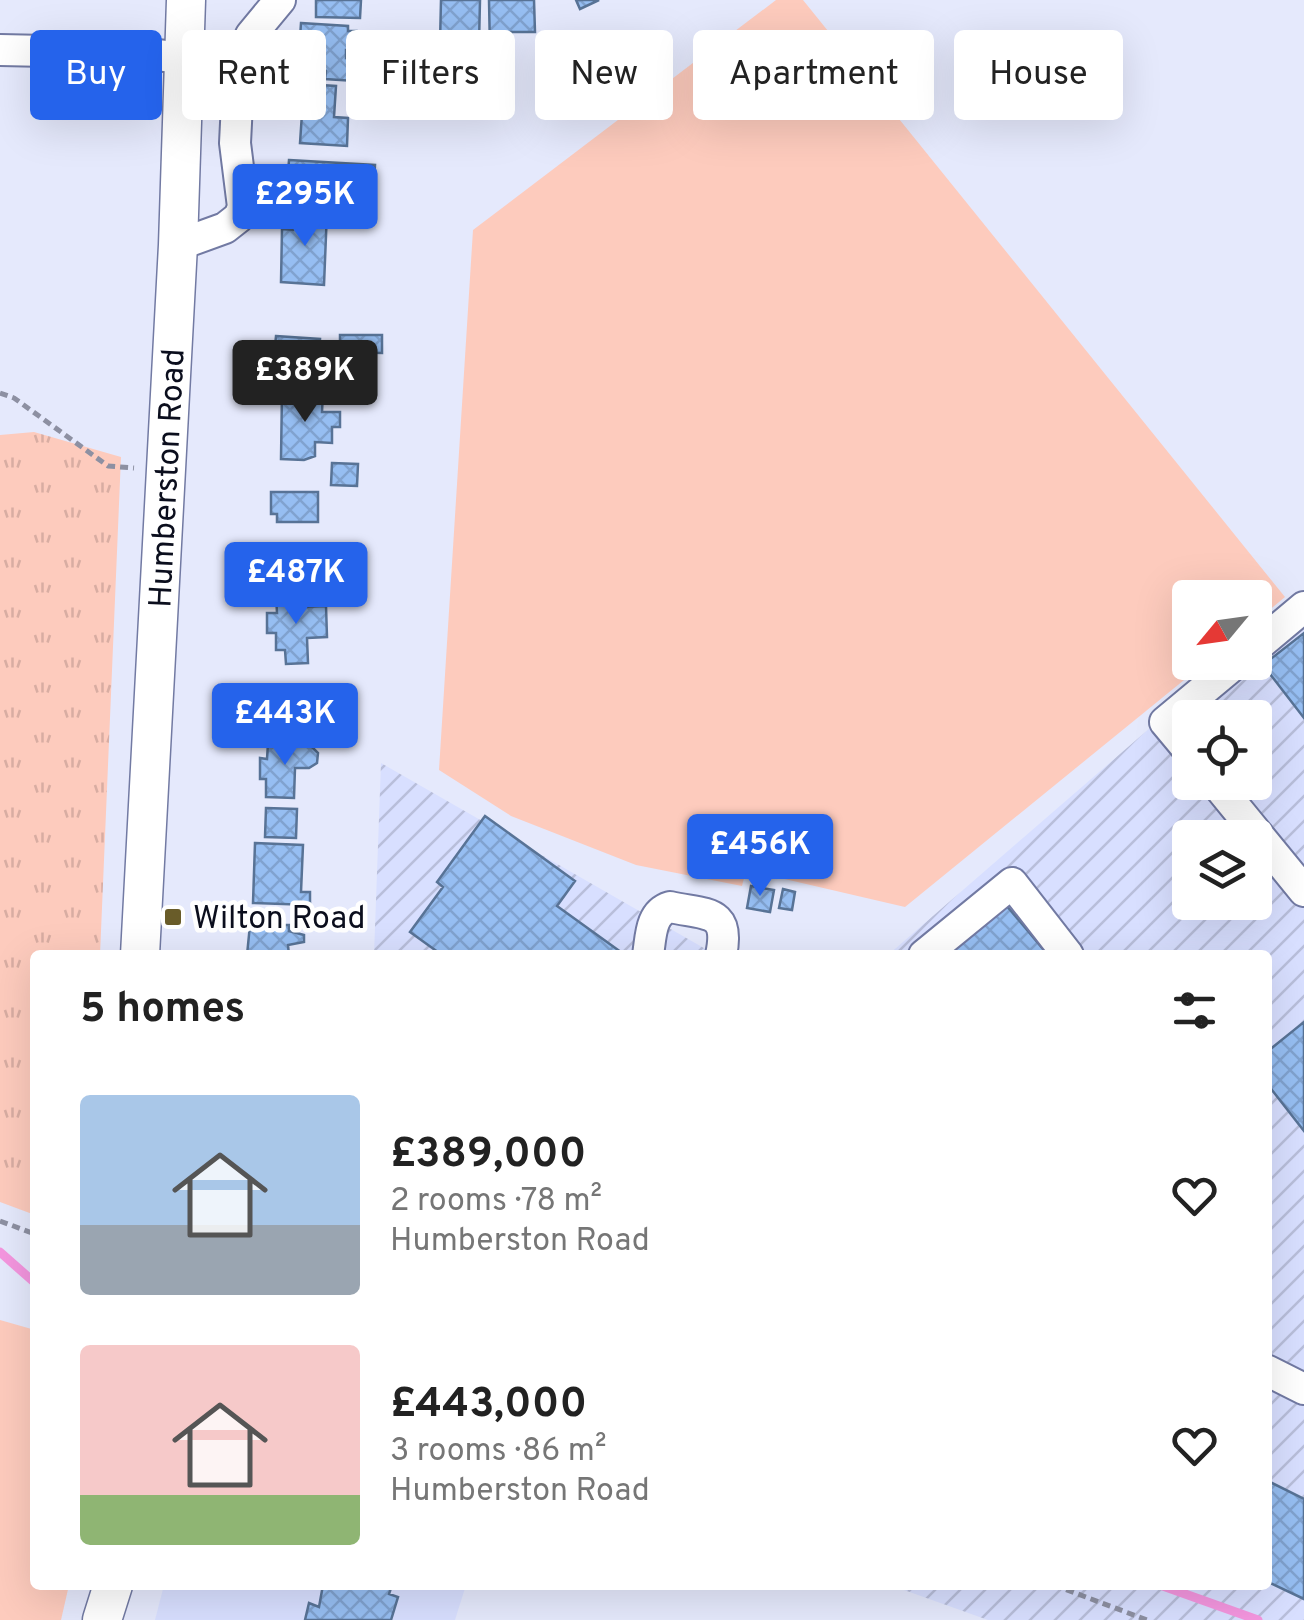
<!DOCTYPE html>
<meta charset="utf-8">
<style>
:root{--surface:#fff;--page:#f6f6f6;--text:#222;--muted:#767676;--accent:#2563eb}
body{margin:0;font-family:Overpass,sans-serif;background:var(--page);color:var(--text);height:100vh;display:flex;flex-direction:column;font-size:38px;white-space:nowrap}
*{box-sizing:border-box;margin:0}
p{font-size:32px;color:var(--muted)}
.icon{flex:none;width:55px;height:55px;fill:none;stroke:currentColor;stroke-width:2;stroke-linecap:round;stroke-linejoin:round}
.map{position:relative;flex:1;overflow:hidden}
.panel{position:absolute;left:30px;top:950px;width:1242px;height:640px;display:flex;flex-direction:column;background:var(--surface);border-radius:10px;box-shadow:0 10px 40px #0002}
.panel>*{flex:none}
.hud{position:absolute;left:30px;top:30px;width:1245px;height:90px;display:flex;gap:20px}
.needle{width:65px;rotate:241deg}
.tools{position:absolute;left:1172px;top:580px;display:grid;gap:20px}
.tools a{display:grid;place-items:center;width:100px;height:100px;border-radius:10px;background:var(--surface);box-shadow:0 10px 40px #0002;font-size:50px}
.price{position:absolute;translate:-50% -85px;padding:0 22px;border-radius:10px;background:var(--accent);color:#fff;font-size:32px;line-height:65px;filter:drop-shadow(0 2px 5px #0008)}
.price::after{content:'';position:absolute;left:50%;top:60px;width:30px;height:22px;margin-left:-15px;background:inherit;clip-path:polygon(0 0,100% 0,50% 100%)}
.price.current{background:#222;color:#fff}
ul{padding:0;list-style:none}
li{display:flex;align-items:center;gap:30px;height:250px;padding:0 50px}
li span{display:grid;place-items:center;flex:none;width:280px;height:200px;border-radius:10px;color:#555}
li>.icon{margin-inline-start:auto}
span .icon{width:120px;height:120px;fill:#fffc;stroke-width:1}
li b{font-size:42px}
h2{display:flex;justify-content:space-between;align-items:center;height:120px;padding:0 50px;font-size:42px}
.pill{padding:0 35px;border-radius:10px;background:var(--surface);box-shadow:0 10px 40px #0002;font-size:35px;line-height:90px}
.pill.current{background:var(--accent);color:#fff}
.map>svg:first-child{display:block}
.built{fill:#d8dfff}
.industrial{fill:url(#industrial-furrows);fill-rule:evenodd}
.green{fill:#fdcbbd}
.park{fill:url(#park-tufts)}
.lines{fill:none;stroke-linecap:round;stroke-linejoin:round}
.stream{stroke:#f496df;stroke-width:9}
.building{fill:url(#building-cross-hatch);stroke:#587396;stroke-width:2.5}
.minor-casing{stroke:#727aa3;stroke-width:34}
.major-casing{stroke:#727aa3;stroke-width:41}
.path{stroke:#8d90a2;stroke-width:5;stroke-dasharray:8 5;stroke-linecap:butt}
.minor{stroke:#fff;stroke-width:30}
.major{stroke:#fff;stroke-width:38}
.poi-dot{fill:#695c29;stroke:#fff;stroke-width:4}
.labels{text-anchor:middle;stroke-width:9;stroke-linejoin:round;paint-order:stroke}
.street-label{font-size:32px;fill:#0b0e1d;stroke:#fff}
.poi-label{font-size:32px;fill:#0b0e1d;stroke:#fff;text-anchor:start}
</style>
<div class="map">
<svg width="1304" height="1620" viewBox="0 0 1304 1620">
<defs>
<pattern id="industrial-furrows" width="10" height="10" patternUnits="userSpaceOnUse" patternTransform="scale(2.5)"><rect width="10" height="10" fill="#d8dfff"/><path d="M-1 1l2-2M0 10L10 0M9 11l2-2" fill="none" stroke="#b8beda"/></pattern>
<pattern id="park-tufts" width="24" height="20" patternUnits="userSpaceOnUse" patternTransform="scale(2.5)"><rect width="24" height="20" fill="#fdcbbd"/><path d="M3 7l-1-3M5 7V3M7 7l1-3M15 17l-1-3M17 17v-4M19 17l1-3" fill="none" stroke="#d8ada2"/></pattern>
<pattern id="building-cross-hatch" width="8" height="8" patternUnits="userSpaceOnUse" patternTransform="scale(2.5)"><rect width="8" height="8" fill="#96bef2"/><path d="M0 0l8 8M0 8l8-8" fill="none" stroke="#80a2cf"/></pattern>
</defs>
<rect width="100%" height="100%" fill="#e5e9fc"/>
<path class="built" d="M164 1585H466L455 1620H155Z"/>
<path class="industrial" d="M1304 596V1620H988L890 1585H1268V955H888L1225 663 1255 662ZM1190 718H1255V782H1190ZM1190 838H1255V902H1190Z
M381 763 716 955H374Z"/>
<path class="green" d="M776 0H803L1285 597 1255 622V598H1190V662L1205 663 905 907 746 870 742 886 636 865 511 816 439 770 473 230Z
M0 1320 35 1330V1585H69L61 1620H0Z"/>
<path class="park" d="M34 432 121 457 100 955H35V1215L0 1202V435Z"/>
<g class="lines">
<path class="stream" d="M0 1252 35 1283
M1160 1585 1258 1620"/>
</g>
<path class="building" d="M316 0H361L360 18 316 17Z
M441 0H480L479 44 440 43Z
M489 0H534L535 32H511V49L490 50Z
M576 0H599L580 9Z
M301 23 348 26V31H357L362 37V45L356 50H346V58L356 59 355 81 325 79 326 71 292 68 294 38H300Z
M304 84 336 86 334 117 348 118 347 146 300 143Z
M289 160 375 165 374 182 338 180 337 203 294 201V186H287Z
M294 209 327 211 324 285 281 282 282 229 293 230Z
M340 335H382V353L340 352Z
M276 336 320 339 319 356 334 357 332 388 285 385 287 357 274 356Z
M282 392 323 393 322 412H340V427H332V443L315 442V456L304 460 281 459Z
M332 463 358 464 357 486 331 485Z
M271 492H318V522H277V514H271Z
M302 594V607L326 606 327 637 307 638 308 663 286 664 285 650H276V633H267V613H277L276 595Z
M1304 633V718L1263 665Z
M268 743 311 746 318 753 317 763 309 768H295L294 798 266 797V779H260V758L267 759Z
M266 808 297 809 296 838 265 837Z
M485 816 575 881 557 906 625 955H442L410 932 443 887 437 882Z
M255 843 303 845 301 892H310V905L253 903Z
M751 886 774 890 770 912 747 908Z
M783 889 795 892 792 910 779 908Z
M1001 899 1048 955H934Z
M250 925H289V931L304 935V942L288 945 289 955H247Z
M1304 1022V1131L1268 1085V1051Z
M1268 1481 1304 1499V1599L1268 1582Z
M323 1585H392L389 1594 398 1597 391 1620H305L309 1603 319 1607Z"/>
<g class="lines">
<g class="minor-casing">
<path id="minor" d="M0 50 140 53 182 58
M178 245 225 228 239 217 243 207 235 143 239 63 251 35 280 0
M1255 648 1304 607
M1190 752 1165 722 1237 662
M1215 782 1304 891
M648 955C651 937 650 913 670 907 706 915 731 909 721 955
M924 955 1012 883 1068 955
M1268 1371 1304 1389"/>
</g>
<g class="major-casing">
<path id="major" d="M140 955 178 245 186 0
M102 1620 113 1585"/>
</g>
<path class="path" d="M0 393 14 398 108 466 134 468
M0 1221 35 1234
M1054 1585 1147 1620"/>
<use href="#minor" class="minor"/>
<use href="#major" class="major"/>
</g>
<rect class="poi-dot" x="163" y="907" width="20" height="20" rx="5"/>
<g class="labels">
<g class="street-label">
<text transform="translate(166 478) rotate(-87)" y="11">Humberston Road</text>
</g>
<g class="poi-label">
<text x="193" y="928">Wilton Road</text>
</g>
</g>
</svg>
<div class="tools">
<a><svg class="needle" viewBox="-14 -14 28 28"><path d="M0-13l5 13h-10z" fill="#e53935"/><path d="M0 13l5-13h-10z" fill="#767676"/></svg></a>
<a><svg class="icon" aria-label="locate" viewBox="0 0 24 24"><circle cx="12" cy="12" r="6"/><path d="M12 2v4M12 18v4M2 12h4M18 12h4"/></svg></a>
<a><svg class="icon" aria-label="layers" viewBox="0 0 24 24"><path d="M12 4l9 5-9 5-9-5zM3 14l9 5 9-5"/></svg></a>
</div>
<b class="price" style="left:305px;top:249px">£295K</b>
<b class="price current" style="left:305px;top:425px">£389K</b>
<b class="price" style="left:296px;top:627px">£487K</b>
<b class="price" style="left:285px;top:768px">£443K</b>
<b class="price" style="left:760px;top:899px">£456K</b>
<div class="hud">
<a class="pill current">Buy</a>
<a class="pill">Rent</a>
<a class="pill">Filters</a>
<a class="pill">New</a>
<a class="pill">Apartment</a>
<a class="pill">House</a>
</div>
<section class="panel">
<h2>5 homes<svg class="icon" aria-label="filters" viewBox="0 0 24 24"><path d="M4 7h16M4 17h16"/><circle cx="9" cy="7" r="2"/><circle cx="15" cy="17" r="2"/></svg></h2>
<ul>
<li><span style="background:linear-gradient(#a9c7e8 65%,#9aa5b1 0)"><svg class="icon" aria-label="home" viewBox="0 0 24 24"><path d="M3 11l9-7 9 7M6 9v11h12V9"/></svg></span><div><b>£389,000</b><p>2 rooms · 78 m²</p><p>Humberston Road</p></div><svg class="icon" aria-label="heart" viewBox="0 0 24 24"><path d="M12 20l-8-8c-3-5 5-10 8-4 3-6 11-1 8 4z"/></svg></li>
<li><span style="background:linear-gradient(#f6c9c9 75%,#8fb573 0)"><svg class="icon" aria-label="home" viewBox="0 0 24 24"><path d="M3 11l9-7 9 7M6 9v11h12V9"/></svg></span><div><b>£443,000</b><p>3 rooms · 86 m²</p><p>Humberston Road</p></div><svg class="icon" aria-label="heart" viewBox="0 0 24 24"><path d="M12 20l-8-8c-3-5 5-10 8-4 3-6 11-1 8 4z"/></svg></li>
</ul>
</section>
</div>
